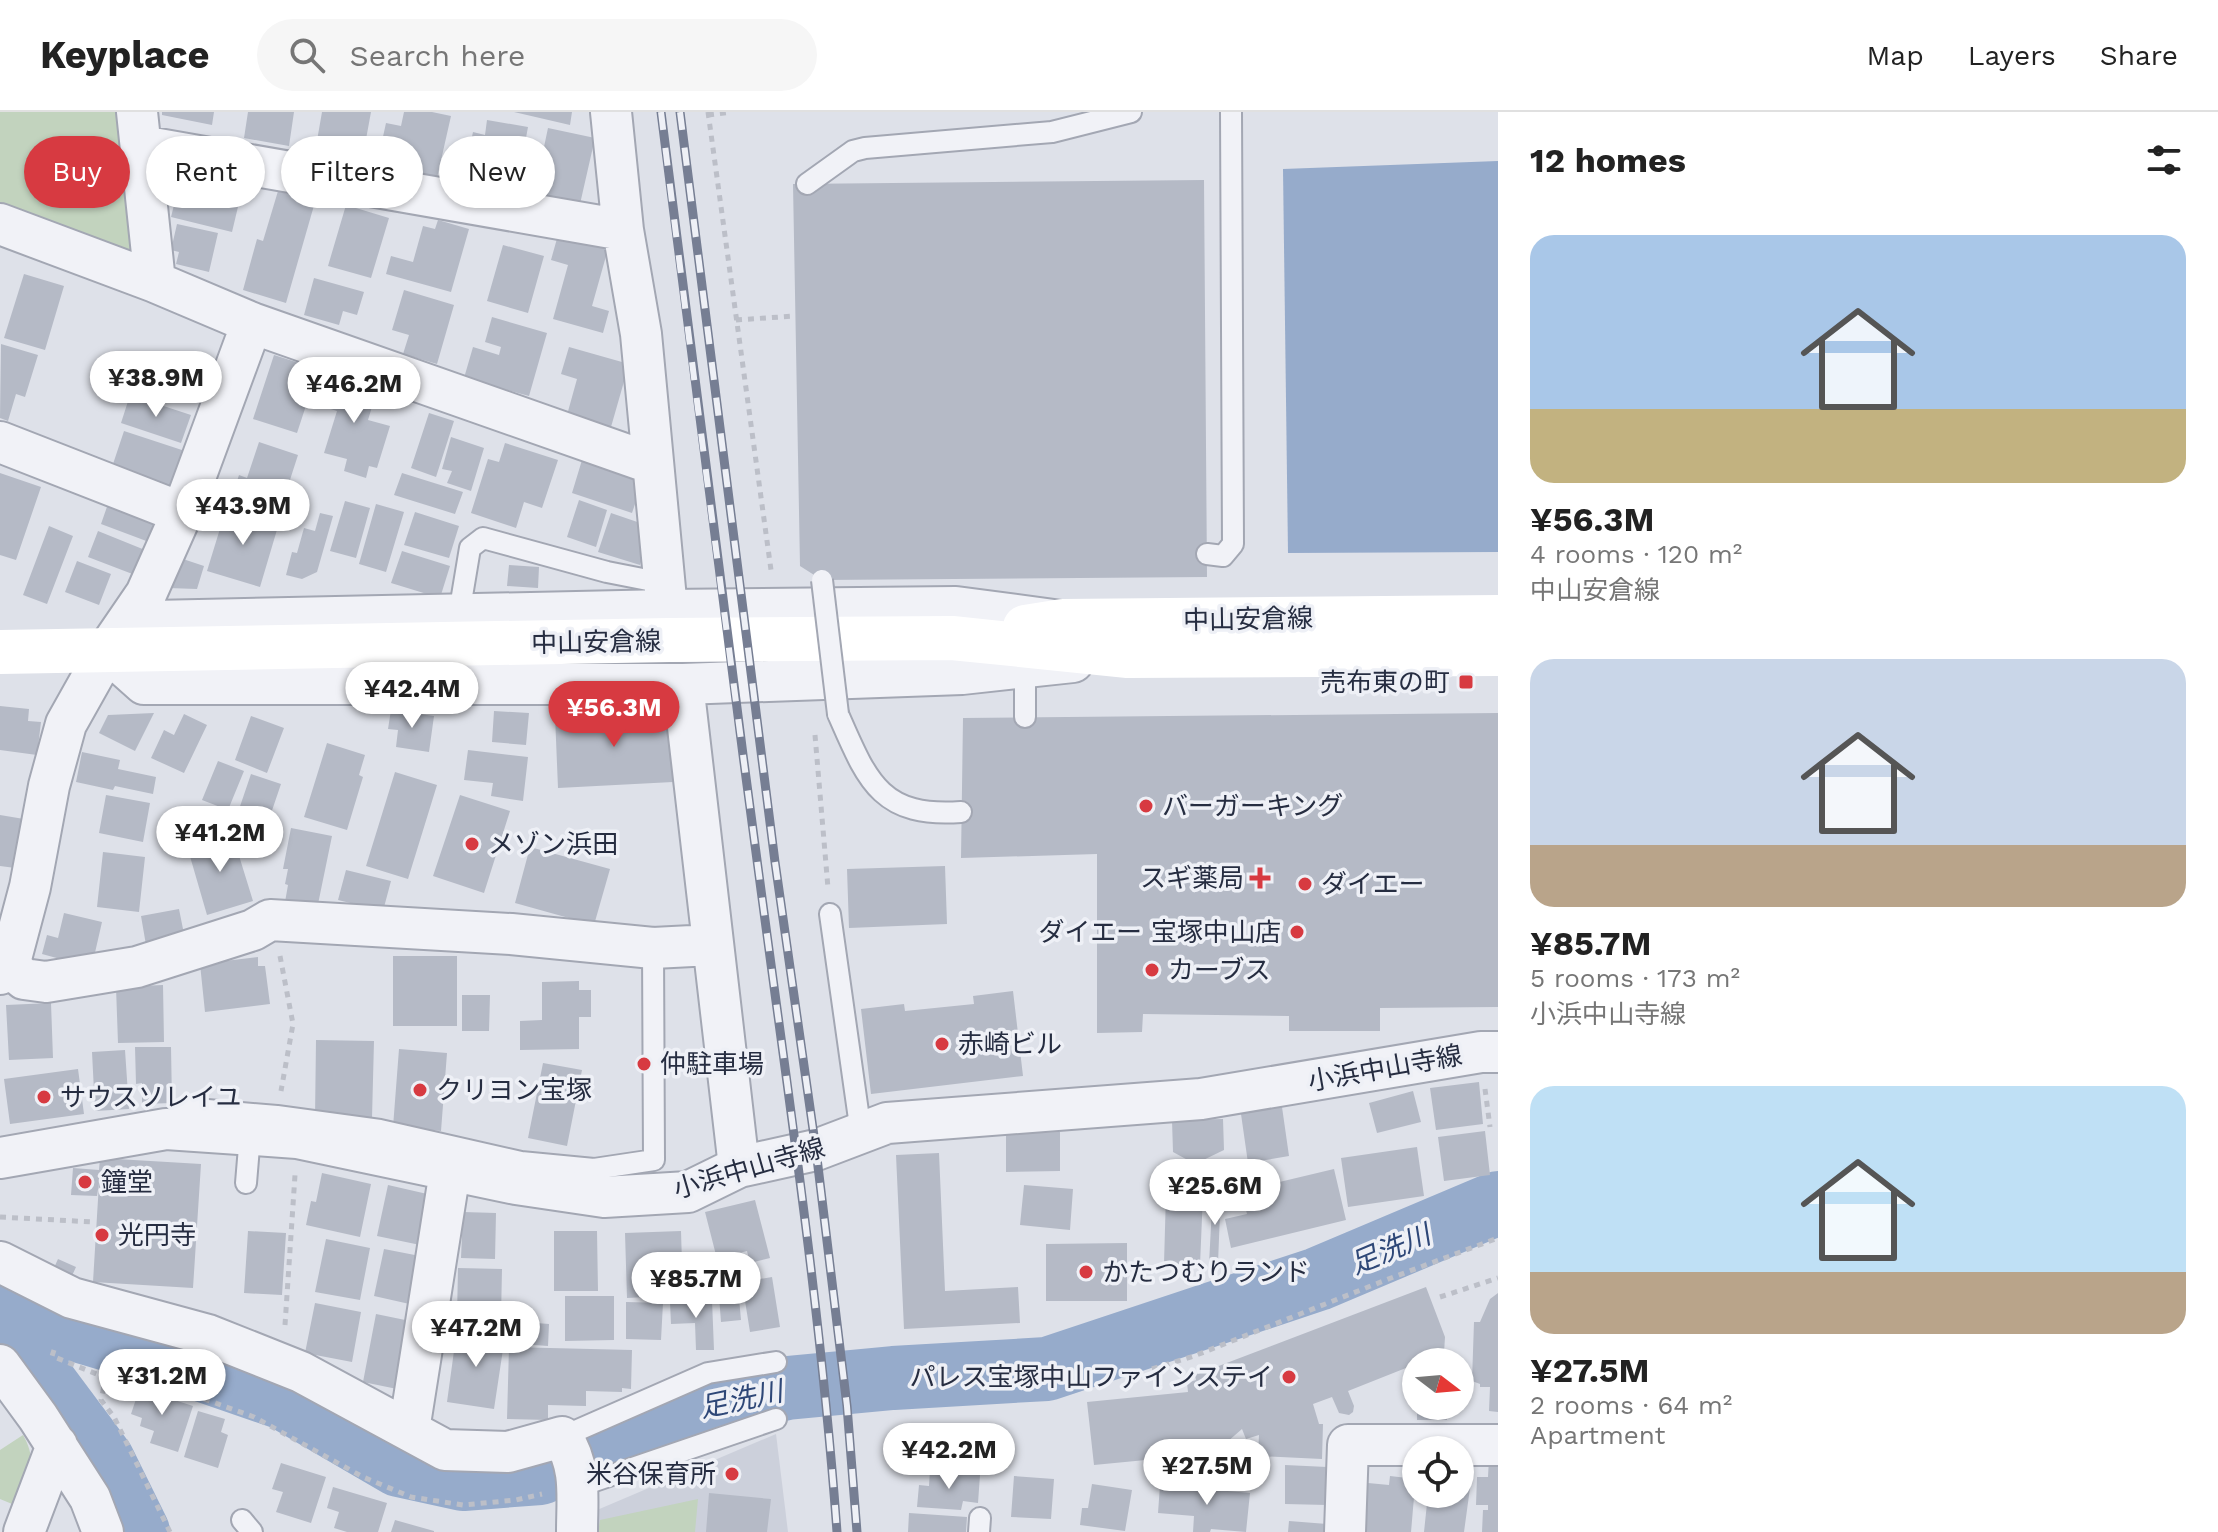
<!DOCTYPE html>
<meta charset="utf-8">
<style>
:root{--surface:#fff;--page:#f6f6f6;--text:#222;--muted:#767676;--line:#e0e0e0;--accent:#d73a41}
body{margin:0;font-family:"Work Sans","Noto Sans JP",sans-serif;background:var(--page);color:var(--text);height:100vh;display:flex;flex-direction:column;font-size:30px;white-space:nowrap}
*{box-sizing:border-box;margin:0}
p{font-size:26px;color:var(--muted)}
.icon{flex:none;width:44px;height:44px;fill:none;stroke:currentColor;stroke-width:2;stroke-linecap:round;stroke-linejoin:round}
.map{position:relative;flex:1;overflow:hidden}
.side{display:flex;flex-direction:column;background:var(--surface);width:720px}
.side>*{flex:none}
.hud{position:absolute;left:24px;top:24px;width:760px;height:72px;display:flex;gap:16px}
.needle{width:52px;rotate:106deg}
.controls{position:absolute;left:1402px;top:1236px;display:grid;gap:16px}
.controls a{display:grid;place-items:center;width:72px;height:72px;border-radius:50%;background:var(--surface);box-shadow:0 2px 6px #0004;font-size:40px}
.price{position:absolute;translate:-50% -68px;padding:0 18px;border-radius:28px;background:#fff;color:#222;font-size:26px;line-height:52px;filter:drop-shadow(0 2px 4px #0008)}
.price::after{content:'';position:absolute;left:50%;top:48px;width:24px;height:18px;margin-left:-12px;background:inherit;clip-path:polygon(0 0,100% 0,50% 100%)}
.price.active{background:var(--accent);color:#fff}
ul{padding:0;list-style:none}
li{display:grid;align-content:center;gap:16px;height:424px;padding:0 32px}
li span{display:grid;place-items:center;height:248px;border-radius:24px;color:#555}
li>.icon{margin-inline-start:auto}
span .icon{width:144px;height:144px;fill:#fffc;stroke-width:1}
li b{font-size:34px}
h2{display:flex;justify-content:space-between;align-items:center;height:96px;padding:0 32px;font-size:34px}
.tag{padding:0 28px;border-radius:36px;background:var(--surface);box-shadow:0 2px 6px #0004;font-size:28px;line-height:72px}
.tag.active{background:var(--accent);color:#fff}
header{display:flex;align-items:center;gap:48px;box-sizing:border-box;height:112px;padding:0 40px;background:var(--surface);border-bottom:2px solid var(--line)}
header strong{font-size:38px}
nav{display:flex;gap:44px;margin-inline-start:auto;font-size:28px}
.search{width:560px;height:72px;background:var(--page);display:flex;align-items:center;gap:20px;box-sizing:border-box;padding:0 28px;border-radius:44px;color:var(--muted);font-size:30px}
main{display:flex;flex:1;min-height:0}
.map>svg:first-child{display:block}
.built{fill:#ccd0db}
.green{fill:#c2d3be}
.water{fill:#96abcb}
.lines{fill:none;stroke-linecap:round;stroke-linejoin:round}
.river{stroke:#96abcb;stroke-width:64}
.building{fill:#b5bac6}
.lane-casing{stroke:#a3a7b3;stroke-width:24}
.street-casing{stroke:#a3a7b3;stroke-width:44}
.path{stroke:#bcbfc8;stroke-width:5;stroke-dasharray:6 6;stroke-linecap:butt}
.lane{stroke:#f1f2f7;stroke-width:20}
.street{stroke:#f1f2f7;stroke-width:40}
.secondary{stroke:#fff;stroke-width:44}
.rail-casing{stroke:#767e93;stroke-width:9}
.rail{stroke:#eef0f6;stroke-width:6;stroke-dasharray:18;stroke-linecap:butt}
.lane-bridge-casing{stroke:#a3a7b3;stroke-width:24;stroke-linecap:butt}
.lane-bridge{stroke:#f1f2f7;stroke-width:20}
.poi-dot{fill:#d73a41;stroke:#eef0f6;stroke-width:3}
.labels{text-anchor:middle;stroke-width:7;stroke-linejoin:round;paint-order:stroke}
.street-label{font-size:26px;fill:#262d41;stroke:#eef0f6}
.poi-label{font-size:26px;fill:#262d41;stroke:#eef0f6;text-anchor:start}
.water-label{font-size:28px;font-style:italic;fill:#2e4777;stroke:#eef0f6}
</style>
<header>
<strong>Keyplace</strong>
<div class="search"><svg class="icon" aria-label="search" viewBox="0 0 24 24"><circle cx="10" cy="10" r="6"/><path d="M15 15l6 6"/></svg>Search here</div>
<nav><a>Map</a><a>Layers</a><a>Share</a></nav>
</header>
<main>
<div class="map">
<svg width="1498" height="1420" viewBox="0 0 1498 1420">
<rect width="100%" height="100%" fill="#dee1e9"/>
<path class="built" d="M776 1322 788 1420H587L590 1401Z"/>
<path class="green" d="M0 0H119L135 144 0 93Z
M23 1323C39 1351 28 1365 17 1394L0 1387V1338Z
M698 1387 695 1420H598L600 1408Z"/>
<path class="water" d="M1498 49V440L1288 441 1283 57Z"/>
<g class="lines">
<path class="river" d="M0 1195 145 1238 284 1286 399 1353 463 1367 540 1361 689 1298 787 1276 893 1266 1047 1257 1318 1167 1498 1091
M0 1211 103 1349 138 1420"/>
</g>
<path class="building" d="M162 0H214L212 13 162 3Z
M248 0H294L289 34 244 26Z
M322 0H371L362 49 315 40Z
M404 0H432L451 4 437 66 377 52 386 11 401 14Z
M514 0H572L570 13Z
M487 8 528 15 516 80 475 72 478 55 466 52 473 20 485 23Z
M548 16 595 26 580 92 534 82Z
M183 57 208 64 206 70 242 78 232 120 171 105Z
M1204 68 1207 465 822 468 800 454 793 72Z
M278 79 315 90 286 191 243 178 257 127 263 129Z
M346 93 389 106 371 166 328 154Z
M438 108 469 117 451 180 386 162 391 144 413 150 423 114 435 117Z
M177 112 218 121 209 160 176 152 179 140 171 138Z
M558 123 608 137 592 194 609 199 603 221 553 207 568 153 551 148Z
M503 133 544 144 528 201 487 189Z
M24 162 64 174 45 238 4 226Z
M314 166 364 180 357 203 343 199 339 213 304 203Z
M404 178 454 193 437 252 403 242 409 223 392 218Z
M492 205 547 221 529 284 464 266 473 235 499 243 501 235 485 230Z
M1 232 38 243 25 285 16 282 8 309 0 306Z
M569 235 629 252 611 315 567 303 577 267 561 262Z
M274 243 318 257 297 321 253 307Z
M330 261 378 275 368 308 390 314 377 356 369 354 366 366 344 359 347 347 324 341 337 299 321 294Z
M130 283 191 303 181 331 121 311Z
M429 301 454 309 436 365 411 356Z
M124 319 188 340 177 376 112 355Z
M451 325 484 336 471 379 447 371 452 359 442 357Z
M259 330 298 343 279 402 231 387 239 363 247 366Z
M505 331 558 348 542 396 524 390 516 416 471 401 488 347 499 350Z
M582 348 643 368 632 401 572 381Z
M0 361 41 375 16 448 0 443Z
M402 361 463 380 455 402 394 383Z
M579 388 607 398 596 435 567 425Z
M109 389 157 408 149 430 101 412Z
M345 389 370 396 356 446 330 439Z
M376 392 404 400 386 460 359 452Z
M227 394 279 411 260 475 207 459Z
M415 400 459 414 449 446 404 433Z
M320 401 333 404 317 460 302 467 286 463 292 440 297 441 304 416 315 419Z
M611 401 652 415 640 453 598 440Z
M49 414 73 424 47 492 23 483Z
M98 419 145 438 135 463 88 445Z
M402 439 450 454 440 486 391 471Z
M183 447 204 454 197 477 168 476Z
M77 449 111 462 99 493 65 480Z
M509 453 539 455 538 476 507 474Z
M0 594 29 597 28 609 41 610 37 643 0 638Z
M391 598 434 604 429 640 396 635 398 618 388 617Z
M670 598 673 670 558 676 555 603Z
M494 599 529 601 526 633 492 630Z
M154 601 135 639 99 621 108 603Z
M1498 601V895L1380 896V919H1289V904L1143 902 1142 920 1097 921V742L961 746 963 606Z
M184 602 207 613 184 661 151 646 164 618 174 623Z
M251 604 284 616 267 661 235 648Z
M327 631 365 643 359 663 363 665 347 718 304 705Z
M468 638 528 645 523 689 491 684 493 671 464 668Z
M82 640 120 648 118 657 156 665 153 682 115 674 113 678 76 670Z
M218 649 244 659 228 698 202 688Z
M395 660 437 673 408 767 366 754Z
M251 662 281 672 264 722 234 712Z
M106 683 150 691 143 730 99 721Z
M460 683 510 699 484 781 433 764Z
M0 703 30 708 23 757 0 754Z
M291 716 332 724 317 797 285 790 288 773 285 772 288 757H283Z
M232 721 253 789 207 803 187 734Z
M530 735 610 757 594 813 515 791Z
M103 740 145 745 139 800 97 795Z
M945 754 947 812 849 816 847 757Z
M346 758 391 769 383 799 338 788Z
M179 797 185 827 146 833 141 804Z
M64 801 102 810 94 845 75 851 42 842 47 823 58 826Z
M393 844H457V914H393Z
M258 845V854H265L270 892 205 900 200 852Z
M579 869V878H591V905H579V937L520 938V909L542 908V870Z
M163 873 164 930 118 931 116 875Z
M1013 879 1023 964 871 982 861 897 904 892 905 899 974 892 973 884Z
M462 883H490L489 919H462Z
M51 891 53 946 9 948 6 893Z
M316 928 374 929 372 1006H315Z
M135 935H171L172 991 142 992V971L136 972Z
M399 937 447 941 441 1019 393 1015Z
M125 938 129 997 95 999 92 940Z
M543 951 582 958 567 1034 528 1026Z
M78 957 84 1002 10 1012 4 967Z
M1479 970 1483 1012 1436 1018 1430 976Z
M1413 979 1421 1010 1377 1021 1369 991Z
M1281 988 1289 1044 1248 1051 1240 995Z
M1223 1007 1224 1038 1195 1052 1173 1040 1172 1008Z
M1485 1019 1490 1063 1444 1069 1438 1025Z
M1060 1020V1059L1006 1060V1021Z
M1417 1035 1424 1084 1348 1095 1341 1046Z
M939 1041 945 1179 1018 1175 1020 1211 904 1217 896 1043Z
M100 1046 201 1052 193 1176 93 1170 99 1071 97 1084 71 1083 73 1056 99 1058Z
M1334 1057 1346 1108 1231 1136 1225 1107 1247 1102 1241 1079Z
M322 1061 371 1072 360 1125 306 1113 311 1089 316 1090Z
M388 1073 436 1084 425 1134 377 1124Z
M1024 1073 1073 1077 1070 1118 1020 1113Z
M1213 1076 1221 1077 1218 1151 1209 1152Z
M1166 1081 1203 1082 1200 1153 1164 1152Z
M755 1088 770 1146 750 1151 747 1139 717 1147 705 1100Z
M463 1100 496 1101 495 1147 461 1146Z
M248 1119 286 1121 282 1183 244 1181Z
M554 1119H597L598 1179H554Z
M681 1119 683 1183 627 1186 625 1121Z
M326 1127 370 1136 360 1188 315 1180Z
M1127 1131V1189H1046V1132Z
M384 1137 425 1145 414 1193 374 1184Z
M58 1147 76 1155 71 1166 53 1158Z
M736 1153 741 1208 721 1210 719 1184 702 1186 699 1158Z
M458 1156 502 1157 501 1206 457 1205Z
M772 1165 780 1215 750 1220 742 1170Z
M1426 1175 1445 1225 1444 1241 1416 1250V1252L1348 1279 1354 1294 1353 1300 1349 1303 1339 1301 1332 1285 1313 1292 1319 1312H1323L1322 1347 1258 1344 1259 1323 1246 1327 1242 1317 1227 1330 1187 1344 1094 1353 1087 1290 1188 1280 1187 1271 1196 1268 1195 1263Z
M1498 1181V1300L1489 1299 1490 1275H1480V1272L1472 1269 1474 1210H1480L1490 1187Z
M565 1184H614V1228L565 1229Z
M712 1188 714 1238H696L695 1211 671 1212 670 1190Z
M626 1190 663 1191 661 1228 626 1227Z
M315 1191 361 1200 352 1250 305 1241Z
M376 1202 415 1210 402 1278 363 1270Z
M523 1210 549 1212 548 1234 521 1232Z
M457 1217 505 1224 494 1297 447 1290Z
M509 1235 632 1238 631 1277 622 1276V1280L586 1279V1294L548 1293V1308L507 1307Z
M141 1272 167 1281 165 1285 193 1294 178 1340 150 1331 154 1319 140 1314 142 1306 131 1302Z
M1417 1294H1447V1308H1417Z
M198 1299 225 1307 221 1320 228 1323 218 1356 184 1345Z
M1489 1346 1498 1347V1420H1482L1483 1398H1488V1393H1476L1477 1365H1488Z
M281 1351 326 1365 311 1411 276 1400 283 1380 272 1377Z
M1285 1353 1327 1355V1393L1285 1392Z
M930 1358 980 1363 978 1391 963 1389 961 1398 917 1395 919 1373 929 1374Z
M1407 1361 1416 1362 1411 1420H1362L1368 1371 1389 1373 1390 1364 1407 1366Z
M1014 1364 1054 1367 1051 1407 1011 1405Z
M1092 1372 1132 1378 1125 1419 1080 1413 1082 1396H1088Z
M1160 1373 1250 1381 1246 1420 1211 1417 1210 1420H1193L1194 1404 1158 1401Z
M333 1375 387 1391 378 1420H347L334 1416 339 1400 327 1396Z
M1460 1375 1470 1376 1464 1420H1424L1428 1382H1460Z
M709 1381 771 1387 767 1420H706Z
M909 1401 967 1405 966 1420H908Z
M395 1408 434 1419V1420H391Z
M1289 1409 1327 1412 1326 1420H1288Z"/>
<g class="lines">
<g class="lane-casing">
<path id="lane" d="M807 72 853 39 865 36 1052 20 1131 0
M1207 442 1223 444 1233 432 1231 0
M459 502 470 436 483 426 607 460 663 471
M1025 555V605
M838 602C867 668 880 706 961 700
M830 802 861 1021
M166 1017 185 996 277 1004 380 1018 521 1050
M518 1060 521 1050 594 1057 654 1048 653 836
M246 1071 250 1023
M562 1325 708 1261 776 1250
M577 1375 776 1307
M242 1408 252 1420
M979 1420 980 1406"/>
</g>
<g class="street-casing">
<path id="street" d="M137 0 155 170
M611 0 623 118 641 222 667 498
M141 34 623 118
M0 112 155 170 252 211 653 352
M0 330 182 401
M107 539 144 572H683L962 562 1073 550
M107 539 153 509 667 498 956 495 1061 509
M683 572 739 1055
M9 854 24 867 46 870 137 855 253 818 270 808 511 822 653 836 712 833
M0 862 9 854 30 775 49 674 66 612 107 539 146 482 182 401 252 211
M0 1046 166 1017 297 1026 516 1072 604 1085 688 1080 739 1055 816 1038 887 1011 1201 987 1481 940H1498
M0 1150 72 1186 208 1223 301 1260 445 1338 508 1340 562 1325C582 1355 577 1385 577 1420
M0 1253 38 1305 90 1386 103 1420
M409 1318 450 1059
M24 1420 57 1333
M1345 1420 1348 1333H1498"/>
</g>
<path class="path" d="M708 0 771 458 774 460
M708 3 731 0
M736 208 795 204
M815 623 828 776
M280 844 293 912 281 979
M1485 977 1490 1015
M0 1105 94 1110
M1440 1185 1498 1166
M285 1213 295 1063
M54 1238 52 1244 109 1267
M1152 1257 1194 1244 1391 1166 1498 1126
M170 1420 114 1305 101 1288 104 1274 114 1260 124 1258 254 1305 363 1365 411 1385 463 1393 516 1388 542 1382"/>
<use href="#lane" class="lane"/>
<use href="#street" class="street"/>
<path class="secondary" d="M1025 515 1063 509 1498 505
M0 540 669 528 952 526 1128 544 1498 542"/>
<g class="rail-casing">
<path id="rail" d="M661 0C692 255 725 509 759 763 788 982 821 1200 837 1420
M680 0 775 750 816 1038 847 1294 857 1420"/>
</g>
<use href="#rail" class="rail"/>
<g class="lane-bridge-casing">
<path id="lane-bridge" d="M822 468 838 602"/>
</g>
<use href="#lane-bridge" class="lane-bridge"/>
</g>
<g class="poi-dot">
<rect x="1458" y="562" width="16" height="16" rx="4"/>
<circle cx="1146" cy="694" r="8"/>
<circle cx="472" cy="732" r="8"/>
<path d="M1256 754h8v8h8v8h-8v8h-8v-8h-8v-8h8z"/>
<circle cx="1305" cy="772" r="8"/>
<circle cx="1297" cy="820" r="8"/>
<circle cx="1152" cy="858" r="8"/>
<circle cx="942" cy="932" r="8"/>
<circle cx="644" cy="952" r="8"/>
<circle cx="420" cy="978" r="8"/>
<circle cx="44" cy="985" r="8"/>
<circle cx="85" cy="1070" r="8"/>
<circle cx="102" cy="1123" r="8"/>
<circle cx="1086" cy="1160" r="8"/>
<circle cx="1289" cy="1265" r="8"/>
<circle cx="732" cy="1362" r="8"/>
</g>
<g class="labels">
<g class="street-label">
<text transform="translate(1248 507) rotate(-1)" y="9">中山安倉線</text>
<text transform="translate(596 530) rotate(-1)" y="9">中山安倉線</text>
<text transform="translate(1385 956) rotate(-10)" y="9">小浜中山寺線</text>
<text transform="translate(749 1056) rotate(-16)" y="9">小浜中山寺線</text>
</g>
<g class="poi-label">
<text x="1450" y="579" text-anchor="end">売布東の町</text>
<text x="1162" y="703">バーガーキング</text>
<text x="488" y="741">メゾン浜田</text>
<text x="1244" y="775" text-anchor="end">スギ薬局</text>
<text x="1321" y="781">ダイエー</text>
<text x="1281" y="829" text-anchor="end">ダイエー 宝塚中山店</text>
<text x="1168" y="867">カーブス</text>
<text x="958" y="941">赤崎ビル</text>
<text x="660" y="961">仲駐車場</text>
<text x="436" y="987">クリヨン宝塚</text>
<text x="60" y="994">サウスソレイユ</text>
<text x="101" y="1079">鐘堂</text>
<text x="118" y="1132">光円寺</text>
<text x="1102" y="1169">かたつむりランド</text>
<text x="1273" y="1274" text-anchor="end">パレス宝塚中山ファインステイ</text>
<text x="716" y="1371" text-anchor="end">米谷保育所</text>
</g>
<g class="water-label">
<text transform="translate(1390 1137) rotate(-23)" y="10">足洗川</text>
<text transform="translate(741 1287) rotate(-12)" y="10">足洗川</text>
</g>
</g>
</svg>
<div class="controls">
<a><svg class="needle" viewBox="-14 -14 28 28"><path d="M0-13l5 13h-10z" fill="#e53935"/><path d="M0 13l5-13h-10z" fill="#767676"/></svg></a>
<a><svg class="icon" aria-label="locate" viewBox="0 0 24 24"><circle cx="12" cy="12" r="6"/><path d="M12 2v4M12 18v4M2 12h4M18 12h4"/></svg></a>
</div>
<b class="price" style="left:156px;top:307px">¥38.9M</b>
<b class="price" style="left:354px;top:313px">¥46.2M</b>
<b class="price" style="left:243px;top:435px">¥43.9M</b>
<b class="price" style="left:412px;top:618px">¥42.4M</b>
<b class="price active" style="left:614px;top:637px">¥56.3M</b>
<b class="price" style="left:220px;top:762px">¥41.2M</b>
<b class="price" style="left:1215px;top:1115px">¥25.6M</b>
<b class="price" style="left:696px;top:1208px">¥85.7M</b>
<b class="price" style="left:476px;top:1257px">¥47.2M</b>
<b class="price" style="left:162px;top:1305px">¥31.2M</b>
<b class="price" style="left:949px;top:1379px">¥42.2M</b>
<b class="price" style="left:1207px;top:1395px">¥27.5M</b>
<div class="hud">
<a class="tag active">Buy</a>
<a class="tag">Rent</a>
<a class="tag">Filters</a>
<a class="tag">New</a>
</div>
</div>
<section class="side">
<h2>12 homes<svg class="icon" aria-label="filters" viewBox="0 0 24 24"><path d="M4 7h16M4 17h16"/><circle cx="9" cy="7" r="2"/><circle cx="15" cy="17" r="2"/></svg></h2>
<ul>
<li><span style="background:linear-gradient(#a9c7e8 70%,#c2b280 0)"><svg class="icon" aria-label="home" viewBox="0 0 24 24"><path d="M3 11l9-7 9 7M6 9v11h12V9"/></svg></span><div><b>¥56.3M</b><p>4 rooms · 120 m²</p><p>中山安倉線</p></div></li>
<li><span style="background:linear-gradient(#c9d6e8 75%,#b9a48a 0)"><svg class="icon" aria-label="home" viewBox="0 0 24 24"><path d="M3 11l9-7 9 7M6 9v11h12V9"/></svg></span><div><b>¥85.7M</b><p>5 rooms · 173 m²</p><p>小浜中山寺線</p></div></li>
<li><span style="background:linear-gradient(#bfe0f5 75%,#b9a48a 0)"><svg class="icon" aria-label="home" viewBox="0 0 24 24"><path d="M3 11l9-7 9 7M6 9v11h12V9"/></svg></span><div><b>¥27.5M</b><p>2 rooms · 64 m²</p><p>Apartment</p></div></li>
</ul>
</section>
</main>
